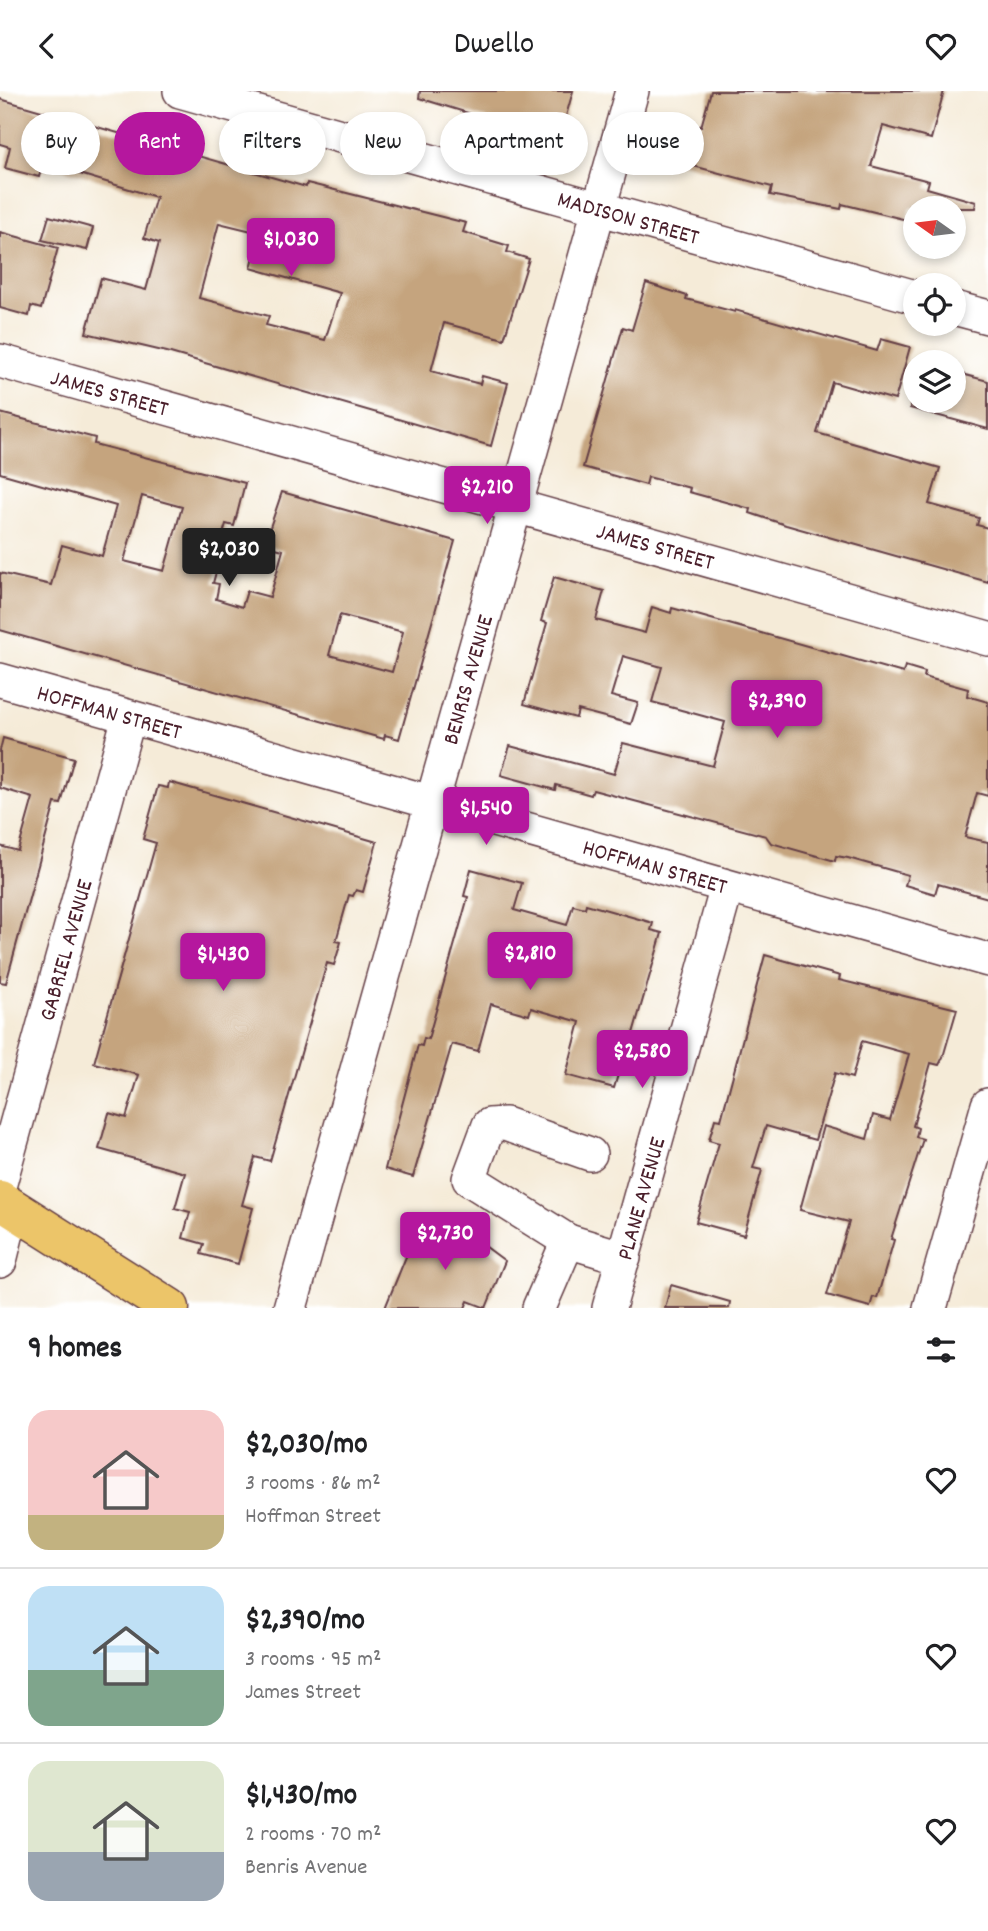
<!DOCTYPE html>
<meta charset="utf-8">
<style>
:root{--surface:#fff;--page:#f6f6f6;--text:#202124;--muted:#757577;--line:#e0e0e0;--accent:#b5179e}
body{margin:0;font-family:Dekko,sans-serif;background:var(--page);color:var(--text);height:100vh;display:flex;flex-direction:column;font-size:26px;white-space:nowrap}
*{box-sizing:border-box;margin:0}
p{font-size:23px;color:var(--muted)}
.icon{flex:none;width:38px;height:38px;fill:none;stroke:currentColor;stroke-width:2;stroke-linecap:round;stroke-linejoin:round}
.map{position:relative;height:1217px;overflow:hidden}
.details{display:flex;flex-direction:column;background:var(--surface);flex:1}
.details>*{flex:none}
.banner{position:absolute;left:21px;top:21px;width:947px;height:63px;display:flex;gap:14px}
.needle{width:46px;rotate:284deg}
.tools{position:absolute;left:903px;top:105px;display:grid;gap:14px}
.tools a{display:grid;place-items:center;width:63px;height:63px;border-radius:50%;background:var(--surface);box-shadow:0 4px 10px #0003;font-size:35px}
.price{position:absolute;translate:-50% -60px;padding:0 16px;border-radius:7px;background:var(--accent);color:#fff;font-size:23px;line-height:46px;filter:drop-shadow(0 2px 4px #0008)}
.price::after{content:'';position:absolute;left:50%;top:42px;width:21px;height:16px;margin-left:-10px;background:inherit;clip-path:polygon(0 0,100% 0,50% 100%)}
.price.selected{background:#222;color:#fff}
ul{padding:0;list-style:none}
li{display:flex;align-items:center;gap:21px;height:175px;padding:0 28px}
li+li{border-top:2px solid var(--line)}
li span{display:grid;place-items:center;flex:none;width:196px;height:140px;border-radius:21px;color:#555}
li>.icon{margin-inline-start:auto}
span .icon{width:84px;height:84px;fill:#fffc;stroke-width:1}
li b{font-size:30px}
h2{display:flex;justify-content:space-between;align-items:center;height:84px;padding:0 28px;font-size:30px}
.pill{padding:0 24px;border-radius:32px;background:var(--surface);box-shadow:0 4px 10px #0003;font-size:24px;line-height:63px}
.pill.selected{background:var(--accent);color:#fff}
header{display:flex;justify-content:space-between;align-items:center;height:91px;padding:0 28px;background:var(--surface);font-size:32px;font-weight:600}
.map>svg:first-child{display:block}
.building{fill:#c5a47e;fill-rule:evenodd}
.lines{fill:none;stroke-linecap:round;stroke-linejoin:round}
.minor-casing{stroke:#643e45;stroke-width:36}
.major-casing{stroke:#643e45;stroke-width:41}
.minor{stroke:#fff;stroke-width:33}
.major{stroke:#ecc569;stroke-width:38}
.labels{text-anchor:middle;stroke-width:6;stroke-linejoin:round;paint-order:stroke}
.street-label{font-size:23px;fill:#4a1f2b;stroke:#fff}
</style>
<header><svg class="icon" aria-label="back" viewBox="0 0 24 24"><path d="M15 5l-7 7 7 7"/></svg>Dwello<svg class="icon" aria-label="heart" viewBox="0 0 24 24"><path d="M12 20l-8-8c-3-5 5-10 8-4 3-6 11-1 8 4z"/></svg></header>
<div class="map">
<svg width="988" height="1217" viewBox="0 0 988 1217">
<rect width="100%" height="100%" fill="#fff"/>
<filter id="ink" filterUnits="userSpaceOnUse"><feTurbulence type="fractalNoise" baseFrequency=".0143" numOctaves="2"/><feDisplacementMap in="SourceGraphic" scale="14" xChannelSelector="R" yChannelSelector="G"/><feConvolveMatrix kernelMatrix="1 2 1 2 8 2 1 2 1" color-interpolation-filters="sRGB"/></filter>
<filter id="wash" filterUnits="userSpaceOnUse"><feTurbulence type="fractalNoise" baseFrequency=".00686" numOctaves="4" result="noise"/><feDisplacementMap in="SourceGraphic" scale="28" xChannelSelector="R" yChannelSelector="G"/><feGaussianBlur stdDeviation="1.57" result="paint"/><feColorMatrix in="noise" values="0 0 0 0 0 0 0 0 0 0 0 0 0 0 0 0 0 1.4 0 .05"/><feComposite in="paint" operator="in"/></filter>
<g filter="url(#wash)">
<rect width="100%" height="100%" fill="#f5ebd8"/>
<g id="blocks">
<path class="building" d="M420 0H573L559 50 419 7Z
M711 0H944L931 48 883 35 871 75 929 90 927 97 976 111 975 117H910L907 129 842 113 841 118 770 104 772 96 671 69 679 40 691 43 693 33 701 36Z
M0 8 306 96 307 92 466 132 463 141 509 155 507 161 529 168 504 248 444 232 431 280 480 293 482 285 508 292 491 355 167 261 86 242 101 187 146 199 159 152 144 147 156 106 43 72 39 86 5 77 10 56 0 53ZM219 132 260 142 251 177 340 202 325 249 266 234 269 225 199 207Z
M49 125 93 137 87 159 42 149Z
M0 141 58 157 41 218 31 215 29 225 0 217Z
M646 192 687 205 686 208 735 221V219L877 260 881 248 910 256 895 309 832 291 817 342 940 377 929 413 979 427 977 434 988 437V491L786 434 750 422 751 418 689 401 690 397 648 386 646 394 583 376 623 236 632 239Z
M954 281 988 290V338L910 317 911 310H954Z
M0 322 95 347 94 353 245 392 234 435 226 433 214 472 218 474 213 492 219 493 216 508 242 516 247 500 270 506 283 459 268 455 270 446 267 445 282 401 455 450 399 648 385 644 384 648 0 539V482L51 494 62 454 102 465 116 415 0 382ZM142 405 182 416 164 480 124 470ZM340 524 403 541 392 581 329 564Z
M554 486 604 500 596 529 645 542 652 516 671 522 672 517 903 582 905 575 925 581 924 586 968 598 967 605 988 611V705L977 702 965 746 988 751V807L938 793 935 803 905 794 908 784 848 767 836 765 835 770 771 752 766 745 593 699 591 704 556 694 555 699 501 684 510 655 614 683 623 652 713 675 725 631 652 611 662 576 623 565 611 605 638 612 631 633 578 619 576 627 524 613 547 532 541 530Z
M3 647 74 667 61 713 55 712 6 892 0 891V755L18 760 33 707 0 697V659Z
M169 691 377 751 363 801 356 799 353 805 349 804 336 850 341 851 334 874 327 872 270 1070 255 1066 242 1114 253 1117 238 1173 201 1163 204 1153 183 1147 190 1121 175 1117 185 1082 99 1058 109 1022 126 1027 139 984 94 972 156 752 143 748 158 695 168 697Z
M471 778 522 792 514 819 567 834 573 814 585 817 586 813 653 832 651 839 662 842 623 977H620L614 997 566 984 580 931 531 917 529 924 491 913 478 960 452 953 413 1086 385 1078 418 954 422 955 424 947 428 948 468 806 464 805Z
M765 864 840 885 839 889 957 918 943 966 939 974 931 972 913 1035 918 1037 916 1046 923 1048 891 1148 894 1149 877 1207 873 1206 870 1216 827 1204 849 1131 800 1119 823 1035 867 1048 873 1024 890 1029 909 963 862 950 852 987 835 982 815 1049 766 1035 753 1077 762 1079 744 1144 696 1131 719 1052 709 1049 715 1028 721 1029Z
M421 1129 482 1153 505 1170 486 1217 468 1210 465 1217H385Z
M671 1194 730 1211 729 1217H665Z"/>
</g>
</g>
<g filter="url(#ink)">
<use href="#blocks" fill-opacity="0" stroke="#643e45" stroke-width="2"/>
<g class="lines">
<g class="minor-casing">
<g id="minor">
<path id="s1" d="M180 0 915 206"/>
<path d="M954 217 988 226"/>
<path id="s2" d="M0 270 988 548"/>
<path id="s3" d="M0 589 988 869"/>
<path id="s4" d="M0 1092 129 626"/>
<path d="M568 1150 469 1088 489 1034 505 1033 590 1063"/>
<path d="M0 1170 13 1117"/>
<path id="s5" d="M290 1217 632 0"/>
<path d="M539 1217 568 1150 624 1167"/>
<path id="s6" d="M609 1217 727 796"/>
<path d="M930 1217 988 1014"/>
</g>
</g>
<g class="major-casing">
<path id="major" d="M0 1109 170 1217"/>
</g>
<use href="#minor" class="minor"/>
<use href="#major" class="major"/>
</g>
</g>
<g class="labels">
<g class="street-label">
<text dy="8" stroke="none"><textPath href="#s1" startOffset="466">MADISON STREET</textPath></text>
<text dy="8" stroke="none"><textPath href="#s2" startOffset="114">JAMES STREET</textPath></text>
<text dy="8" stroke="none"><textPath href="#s2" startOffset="681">JAMES STREET</textPath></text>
<text dy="8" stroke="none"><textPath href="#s5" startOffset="653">BENRIS AVENUE</textPath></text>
<text dy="8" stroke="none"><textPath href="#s3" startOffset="114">HOFFMAN STREET</textPath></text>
<text dy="8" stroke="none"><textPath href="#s3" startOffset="681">HOFFMAN STREET</textPath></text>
<text dy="8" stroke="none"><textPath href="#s4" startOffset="242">GABRIEL AVENUE</textPath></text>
<text dy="8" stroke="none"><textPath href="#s6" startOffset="114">PLANE AVENUE</textPath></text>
</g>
</g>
</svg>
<div class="tools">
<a><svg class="needle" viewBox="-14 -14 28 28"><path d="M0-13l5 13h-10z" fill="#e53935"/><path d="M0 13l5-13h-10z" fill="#757577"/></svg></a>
<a><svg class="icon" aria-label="locate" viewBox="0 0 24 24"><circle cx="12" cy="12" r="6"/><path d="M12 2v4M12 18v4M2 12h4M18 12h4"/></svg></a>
<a><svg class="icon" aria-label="layers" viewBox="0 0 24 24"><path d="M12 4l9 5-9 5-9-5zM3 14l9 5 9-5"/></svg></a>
</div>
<b class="price" style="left:291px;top:187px">$1,030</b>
<b class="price" style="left:487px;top:435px">$2,210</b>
<b class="price selected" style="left:229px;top:497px">$2,030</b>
<b class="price" style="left:777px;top:649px">$2,390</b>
<b class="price" style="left:486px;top:756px">$1,540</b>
<b class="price" style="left:530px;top:901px">$2,810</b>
<b class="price" style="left:223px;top:902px">$1,430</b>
<b class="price" style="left:642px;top:999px">$2,580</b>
<b class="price" style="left:445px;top:1181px">$2,730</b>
<div class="banner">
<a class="pill">Buy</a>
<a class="pill selected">Rent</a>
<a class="pill">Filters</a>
<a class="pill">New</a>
<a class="pill">Apartment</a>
<a class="pill">House</a>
</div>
</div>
<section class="details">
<h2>9 homes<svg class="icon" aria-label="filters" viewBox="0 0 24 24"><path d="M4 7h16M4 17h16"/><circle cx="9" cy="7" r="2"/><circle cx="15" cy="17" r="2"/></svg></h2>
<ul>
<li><span style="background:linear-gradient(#f6c9c9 75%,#c2b280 0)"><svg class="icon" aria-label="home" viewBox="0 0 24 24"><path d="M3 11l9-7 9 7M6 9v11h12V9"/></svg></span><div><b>$2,030/mo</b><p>3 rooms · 86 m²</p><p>Hoffman Street</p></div><svg class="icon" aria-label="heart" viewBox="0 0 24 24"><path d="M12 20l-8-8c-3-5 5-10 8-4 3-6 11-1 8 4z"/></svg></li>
<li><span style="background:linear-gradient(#bfe0f5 60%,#7fa58c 0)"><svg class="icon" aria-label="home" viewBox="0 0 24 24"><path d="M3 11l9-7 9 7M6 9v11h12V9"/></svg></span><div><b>$2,390/mo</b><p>3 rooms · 95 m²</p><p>James Street</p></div><svg class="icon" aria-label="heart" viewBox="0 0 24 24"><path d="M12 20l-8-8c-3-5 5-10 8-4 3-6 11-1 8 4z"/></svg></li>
<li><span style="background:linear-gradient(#dfe7d0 65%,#9aa5b1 0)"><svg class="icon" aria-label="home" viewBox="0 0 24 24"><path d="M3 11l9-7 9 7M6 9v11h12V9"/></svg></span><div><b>$1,430/mo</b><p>2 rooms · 70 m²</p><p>Benris Avenue</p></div><svg class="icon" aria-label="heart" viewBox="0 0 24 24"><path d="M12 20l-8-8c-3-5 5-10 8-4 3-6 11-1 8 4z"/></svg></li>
</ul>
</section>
